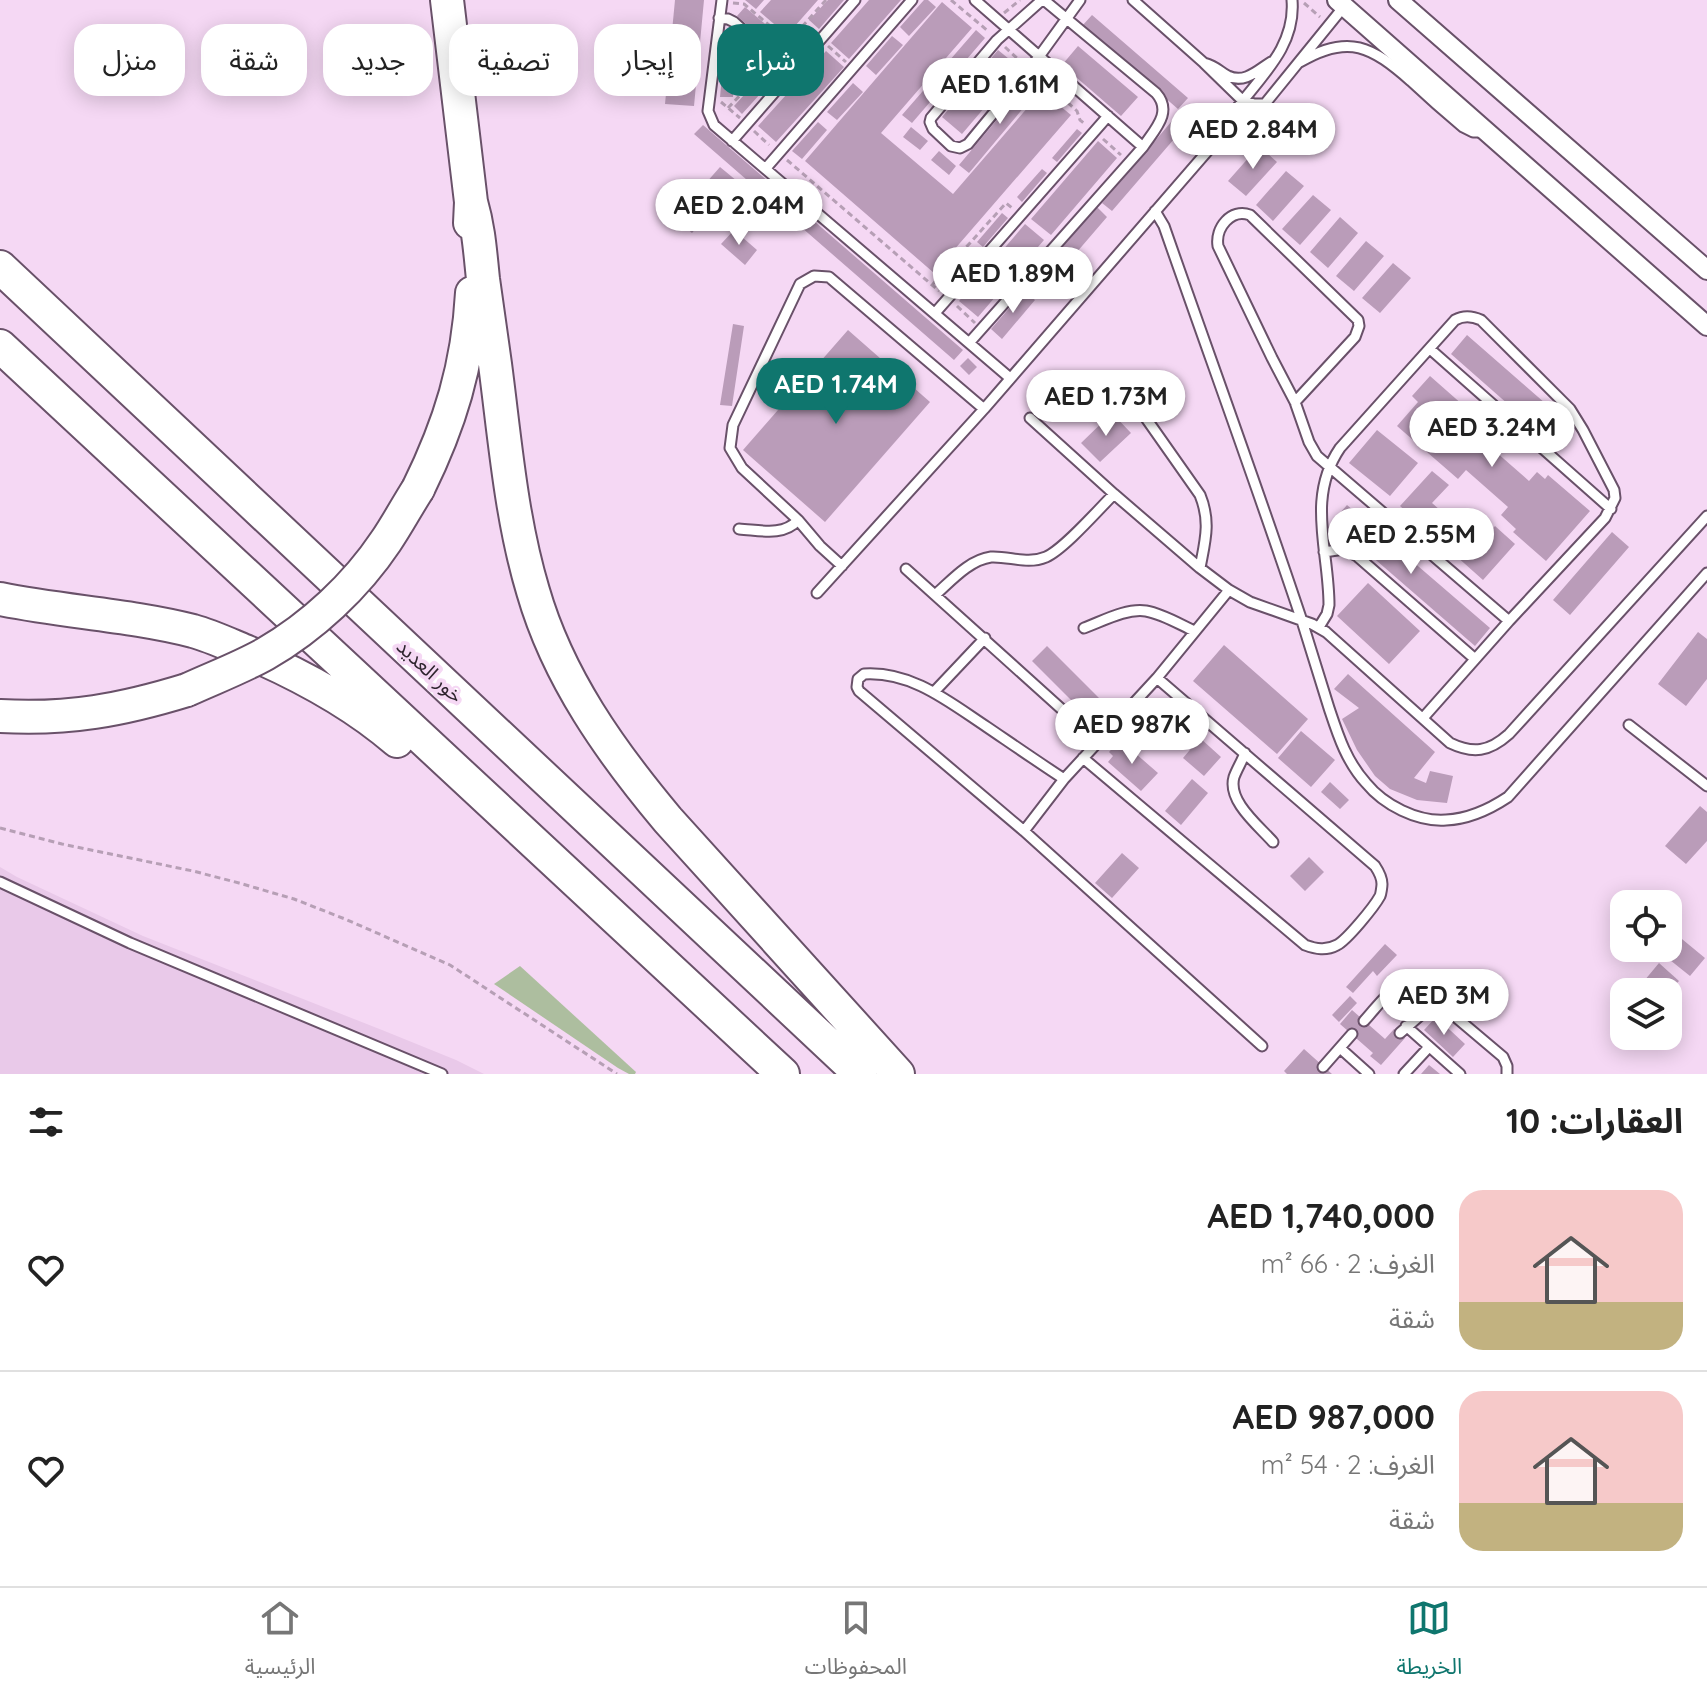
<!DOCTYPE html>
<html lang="ar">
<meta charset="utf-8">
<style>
:root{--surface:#fff;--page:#f6f6f6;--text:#222;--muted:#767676;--line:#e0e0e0;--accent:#0f766e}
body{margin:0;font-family:Quicksand,"Noto Sans Arabic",sans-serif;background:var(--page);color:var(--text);direction:rtl;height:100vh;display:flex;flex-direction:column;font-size:30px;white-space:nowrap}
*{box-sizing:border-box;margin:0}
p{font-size:26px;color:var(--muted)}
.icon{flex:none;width:44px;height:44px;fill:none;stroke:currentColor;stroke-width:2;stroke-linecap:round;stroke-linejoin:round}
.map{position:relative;height:1074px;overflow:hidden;direction:ltr}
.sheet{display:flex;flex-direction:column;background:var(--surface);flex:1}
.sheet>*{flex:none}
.banner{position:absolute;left:24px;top:24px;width:800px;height:72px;direction:rtl;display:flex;gap:16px}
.buttons{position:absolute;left:1610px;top:890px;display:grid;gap:16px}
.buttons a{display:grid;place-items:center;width:72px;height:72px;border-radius:16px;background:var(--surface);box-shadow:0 4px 20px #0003;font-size:40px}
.price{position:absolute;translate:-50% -68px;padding:0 18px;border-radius:28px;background:#fff;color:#222;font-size:26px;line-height:52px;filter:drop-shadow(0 2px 4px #0008)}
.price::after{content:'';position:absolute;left:50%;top:48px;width:24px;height:18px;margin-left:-12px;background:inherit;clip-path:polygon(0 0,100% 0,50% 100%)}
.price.selected{background:var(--accent);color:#fff}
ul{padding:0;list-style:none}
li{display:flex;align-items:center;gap:24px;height:200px;padding:0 24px}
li+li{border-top:2px solid var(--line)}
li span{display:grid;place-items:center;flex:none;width:224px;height:160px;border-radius:24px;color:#555}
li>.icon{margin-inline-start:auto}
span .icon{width:96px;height:96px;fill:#fffc;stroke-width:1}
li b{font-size:34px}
h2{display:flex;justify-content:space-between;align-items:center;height:96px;padding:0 24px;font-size:34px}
.tag{padding:0 28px;border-radius:24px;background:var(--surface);box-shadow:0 4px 20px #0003;font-size:28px;line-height:72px}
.tag.selected{background:var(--accent);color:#fff}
.dock{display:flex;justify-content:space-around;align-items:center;height:112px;border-top:2px solid var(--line);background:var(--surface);font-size:22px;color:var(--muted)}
.dock a{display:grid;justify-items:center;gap:4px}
.dock .selected{color:var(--accent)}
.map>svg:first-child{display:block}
.built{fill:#e9c9e9}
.green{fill:#adbe9f}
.building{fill:#ba9cb9}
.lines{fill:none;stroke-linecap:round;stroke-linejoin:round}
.service-casing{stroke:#695169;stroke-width:13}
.minor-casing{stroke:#695169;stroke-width:22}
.motorway-casing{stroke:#695169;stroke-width:36}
.path{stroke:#b69fb5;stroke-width:3;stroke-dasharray:6 4;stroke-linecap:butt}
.service{stroke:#fff;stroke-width:9}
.minor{stroke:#fff;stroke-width:18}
.motorway{stroke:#fff;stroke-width:32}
.motorway-bridge-casing{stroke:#695169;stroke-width:36;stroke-linecap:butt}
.motorway-bridge{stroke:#fff;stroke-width:32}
.labels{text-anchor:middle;stroke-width:8;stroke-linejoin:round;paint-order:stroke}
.street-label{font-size:20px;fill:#2f252f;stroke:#f5d8f4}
</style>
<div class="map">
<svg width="1707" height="1074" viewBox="0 0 1707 1074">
<rect width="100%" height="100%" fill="#f5d8f4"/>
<path class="built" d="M0 867 17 877 143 936 382 1030 456 1060 484 1074H0Z"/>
<path class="green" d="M520 966 636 1072 635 1074H629L618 1068 494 984Z"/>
<path class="building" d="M675 0H704L694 106 665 104Z
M745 0H764L756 9Z
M771 0H818L787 35 760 12Z
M828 0H844L819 29 809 20Z
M869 0H901L849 59 831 43Z
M924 0H928L936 7 909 36 900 27Z
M942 2 972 28 881 133 953 194 1042 91 1071 115 934 273 805 161Z
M745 7 783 39 775 49 737 16Z
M1092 15 1188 98 1178 109 1082 26Z
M976 30 985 38 912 123 902 115Z
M800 31 808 38 797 52 789 46Z
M892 36 903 45 876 75 866 66Z
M725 45 738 47 733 97H720Z
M1078 46 1138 97 1121 116 1062 65Z
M998 50 1019 67 962 134 942 117Z
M749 51 763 65 754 73 741 59Z
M826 51 844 67 776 142 758 126Z
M764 73 772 81 742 114 734 106Z
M1031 79 1041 87 969 173 959 165Z
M853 83 863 92 837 120 827 112Z
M1177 115 1187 124 1112 211 1102 203Z
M818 122 827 130 802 159 792 151Z
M703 125 963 350 954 360 694 134Z
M911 127 928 141 920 150 903 137Z
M1077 129 1082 133 1057 162 1052 158Z
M1098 141 1117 158 1051 235 1031 219Z
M1259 146 1277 162 1246 196 1228 181Z
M939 151 956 166 949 175 931 160Z
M720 167 737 181 692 233 675 218Z
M1042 169 1047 173 1022 202 1017 197Z
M1286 171 1304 186 1273 221 1256 205Z
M1313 195 1331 210 1300 245 1282 229Z
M1097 207 1107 217 1040 295 1029 286Z
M1002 213 1008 218 983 247 977 242Z
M1340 217 1358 233 1328 268 1310 252Z
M1025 224 1044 240 978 317 959 301Z
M734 230 757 250 745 265 721 244Z
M1366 241 1384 256 1354 291 1336 276Z
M968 253 974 258 949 285 944 281Z
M1393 263 1411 278 1380 313 1362 298Z
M1024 291 1035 300 1002 339 991 329Z
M733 324 744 326 732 406 720 405Z
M848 330 930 402 825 522 743 450Z
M1467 335 1569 424 1552 443 1451 354Z
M968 358 977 367 969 375 960 366Z
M1430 376 1497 435 1488 445 1529 481 1537 472 1545 479 1548 475 1590 511 1546 561 1513 532 1516 529 1501 515 1508 507 1466 470 1458 479 1397 426 1418 402 1412 396Z
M1112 413 1131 433 1100 462 1081 443Z
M1377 430 1418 463 1390 496 1349 463Z
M1432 471 1449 485 1432 503 1479 544 1495 526 1515 544 1483 580 1400 506Z
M1347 505 1490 628 1475 646 1332 522Z
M1612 532 1629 547 1570 615 1553 600Z
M1368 583 1420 631 1389 664 1337 616Z
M1698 632 1707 639V679L1686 706 1658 684Z
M1224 645 1308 719 1277 754 1193 681Z
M1047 646 1105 704 1090 719 1032 661Z
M1348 674 1435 752 1414 778 1426 783 1430 771 1453 776 1447 803 1417 800 1390 789 1375 776 1357 750 1342 719 1359 708 1334 689Z
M1165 700 1187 722 1179 730 1156 708Z
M1301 731 1335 760 1311 787 1278 758Z
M1200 738 1221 757 1204 776 1183 758Z
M1120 740 1158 773 1141 791 1108 762 1113 756 1109 752Z
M1192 779 1208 793 1181 825 1165 811Z
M1330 782 1349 800 1340 809 1321 792Z
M1700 806 1707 812V841L1686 864 1665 846Z
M1122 853 1139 868 1112 898 1095 883Z
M1309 857 1324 872 1305 891 1290 876Z
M1671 930 1705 958 1690 976 1655 948H1668V934Z
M1385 944 1397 955 1377 976 1373 971 1353 993 1346 987Z
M1659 963 1679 981 1669 992H1645L1639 987Z
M1350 996 1357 1003 1339 1022 1332 1015Z
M1352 1010 1385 1039 1394 1029 1405 1038 1381 1065 1370 1056 1373 1053 1340 1024Z
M1436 1017 1465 1044 1453 1057 1424 1030Z
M1304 1049 1332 1074H1287L1284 1071Z
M1429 1065 1440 1074H1421Z"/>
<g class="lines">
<g class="service-casing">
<path id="service" d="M722 0 708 111 714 125 1010 378
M975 0 1143 147
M1042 0 997 40 931 118 930 122 933 129 951 146 960 148 968 144 1030 69 1080 0
M1133 0 1204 63 1242 100 1254 104H1264
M719 18 728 19 734 22 791 74
M1300 62C1349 33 1372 47 1411 81 1428 97 1445 112 1463 127L1473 132H1483
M1204 63C1218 67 1218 71 1228 76 1245 84 1258 70 1271 62
M1218 139 1240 128 1255 116 1346 4
M732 141 855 0
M766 168 912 0
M1155 211 1164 226C1210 358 1258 489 1302 621 1311 650 1320 679 1329 708 1338 735 1346 761 1366 783 1384 805 1417 822 1446 820 1469 819 1490 809 1508 797L1707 573
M935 313 1108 116
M969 343 1143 147C1155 129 1173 112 1156 93L1044 0
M1430 349 1611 509
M1117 377 1200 495C1211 522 1205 541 1200 568
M1295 402 1355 337 1359 326 1358 320 1250 215C1231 208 1215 228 1218 246L1272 358 1295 402 1309 442 1317 456 1509 621
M1030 418 1114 494 1200 568 1229 590 1250 602 1312 624 1326 632 1450 743C1473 754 1489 752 1509 734L1707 516
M739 529C759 530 783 537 798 520
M1324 552 1344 549 1357 556 1475 659
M842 566 820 546 798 520 742 468 730 448 733 425 800 284 814 276 829 277 984 409
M906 569 1097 741
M817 593 984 409 1218 139C1239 91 1297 59 1292 0
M935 595C951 581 969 560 991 557 1010 556 1027 565 1046 557 1064 549 1098 510 1114 494
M1319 627 1327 614 1329 605C1329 550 1306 498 1340 448L1455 320C1464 315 1472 316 1481 320L1570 409 1583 430 1614 490 1615 498 1605 518 1509 621 1423 718
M1084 628C1103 621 1126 608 1146 611 1163 614 1179 624 1194 631
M934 692 985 638
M1629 725 1707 786
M1245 753C1242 761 1237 769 1234 777 1227 801 1259 826 1273 842
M1083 758 1305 945C1316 949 1326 951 1337 945 1347 940 1374 907 1380 896 1381 894 1382 886 1382 884 1382 877 1379 872 1375 866L1157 678
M1064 779C1038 762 1012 744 987 727 949 702 912 671 864 674L858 679 857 687 859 691 1024 831 1262 1046
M1024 831 1064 779 1157 678 1229 590
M0 882 130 943 442 1074
M1364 1021C1381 1003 1403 966 1429 989 1436 995 1441 1000 1445 1008L1503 1057 1507 1066V1074
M1406 1026 1460 1074
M1400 1033 1431 1006 1437 1005 1445 1008
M1340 1048 1369 1074
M1323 1067 1352 1034
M1404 1074 1429 1047"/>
</g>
<g class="minor-casing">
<path id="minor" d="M1337 0 1707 326
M1398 0 1707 270"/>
</g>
<g class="motorway-casing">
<path id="motorway" d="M447 0 471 202 470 223
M471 202C479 230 480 251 483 279 487 308 491 336 495 364 505 440 511 518 533 591 558 678 611 752 668 820L898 1074
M0 267 860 1074
M0 346 783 1074
M418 489C450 424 468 366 472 293
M0 599C64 612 130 615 193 631 211 636 228 644 245 651 299 674 352 702 397 741
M0 716C68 720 122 710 187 690"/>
</g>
<path class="path" d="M951 0 988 31
M733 3 744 4 788 41
M1304 3 1320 17
M1004 13 1020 0
M828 46 846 62
M1005 47 1020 61
M782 49 826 0
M1038 76 1077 111 1080 120 1085 124
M721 102 740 118
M728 108 767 67
M754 131 769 145
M1103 139 1121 155
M787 160 939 291
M933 284 1006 203 1012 208
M957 306 975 323
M0 828 62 844 193 871 239 883 294 899 345 919 450 965 617 1074"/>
<use href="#service" class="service"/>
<use href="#minor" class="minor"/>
<use href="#motorway" class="motorway"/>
<g class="motorway-bridge-casing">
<path id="motorway-bridge" d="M187 690C213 678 240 668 265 654 312 627 356 586 386 541 397 525 407 506 418 489"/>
</g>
<use href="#motorway-bridge" class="motorway-bridge"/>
</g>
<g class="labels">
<g class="street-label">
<text transform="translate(430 671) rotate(43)" y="7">خور العديد</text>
</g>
</g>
</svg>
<div class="buttons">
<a><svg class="icon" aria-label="locate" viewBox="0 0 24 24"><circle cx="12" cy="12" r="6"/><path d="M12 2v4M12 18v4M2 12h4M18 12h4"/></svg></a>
<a><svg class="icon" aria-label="layers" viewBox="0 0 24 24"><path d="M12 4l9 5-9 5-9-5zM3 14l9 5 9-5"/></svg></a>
</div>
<b class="price" style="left:1000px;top:126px">AED 1.61M</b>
<b class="price" style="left:1253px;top:171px">AED 2.84M</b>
<b class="price" style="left:739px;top:247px">AED 2.04M</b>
<b class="price" style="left:1013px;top:315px">AED 1.89M</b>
<b class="price selected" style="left:836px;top:426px">AED 1.74M</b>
<b class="price" style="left:1106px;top:438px">AED 1.73M</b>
<b class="price" style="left:1492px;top:469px">AED 3.24M</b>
<b class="price" style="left:1411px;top:576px">AED 2.55M</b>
<b class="price" style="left:1132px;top:766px">AED 987K</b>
<b class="price" style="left:1444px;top:1037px">AED 3M</b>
<div class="banner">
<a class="tag selected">شراء</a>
<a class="tag">إيجار</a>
<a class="tag">تصفية</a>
<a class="tag">جديد</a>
<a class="tag">شقة</a>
<a class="tag">منزل</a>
</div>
</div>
<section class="sheet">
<h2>العقارات: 10<svg class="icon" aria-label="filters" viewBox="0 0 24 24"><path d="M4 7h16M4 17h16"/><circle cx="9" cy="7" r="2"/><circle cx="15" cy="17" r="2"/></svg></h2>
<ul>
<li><span style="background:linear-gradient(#f6c9c9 70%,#c2b280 0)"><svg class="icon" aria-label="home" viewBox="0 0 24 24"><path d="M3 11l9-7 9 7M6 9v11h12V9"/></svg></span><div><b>AED 1,740,000</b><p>الغرف: 2 · 66 m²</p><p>شقة</p></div><svg class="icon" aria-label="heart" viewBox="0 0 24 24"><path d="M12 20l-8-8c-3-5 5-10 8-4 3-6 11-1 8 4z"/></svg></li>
<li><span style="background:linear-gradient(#f6c9c9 70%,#c2b280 0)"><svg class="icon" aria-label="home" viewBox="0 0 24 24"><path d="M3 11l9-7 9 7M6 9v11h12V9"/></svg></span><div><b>AED 987,000</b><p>الغرف: 2 · 54 m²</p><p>شقة</p></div><svg class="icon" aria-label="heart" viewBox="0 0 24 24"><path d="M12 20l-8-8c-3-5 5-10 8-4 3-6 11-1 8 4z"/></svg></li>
</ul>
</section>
<nav class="dock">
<a class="selected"><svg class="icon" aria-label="map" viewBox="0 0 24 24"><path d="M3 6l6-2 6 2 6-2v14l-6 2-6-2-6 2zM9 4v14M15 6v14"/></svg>الخريطة</a>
<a><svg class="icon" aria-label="saved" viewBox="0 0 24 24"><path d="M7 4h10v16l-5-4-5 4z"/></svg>المحفوظات</a>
<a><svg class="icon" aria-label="home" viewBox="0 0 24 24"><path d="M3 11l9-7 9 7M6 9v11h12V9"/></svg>الرئيسية</a>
</nav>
